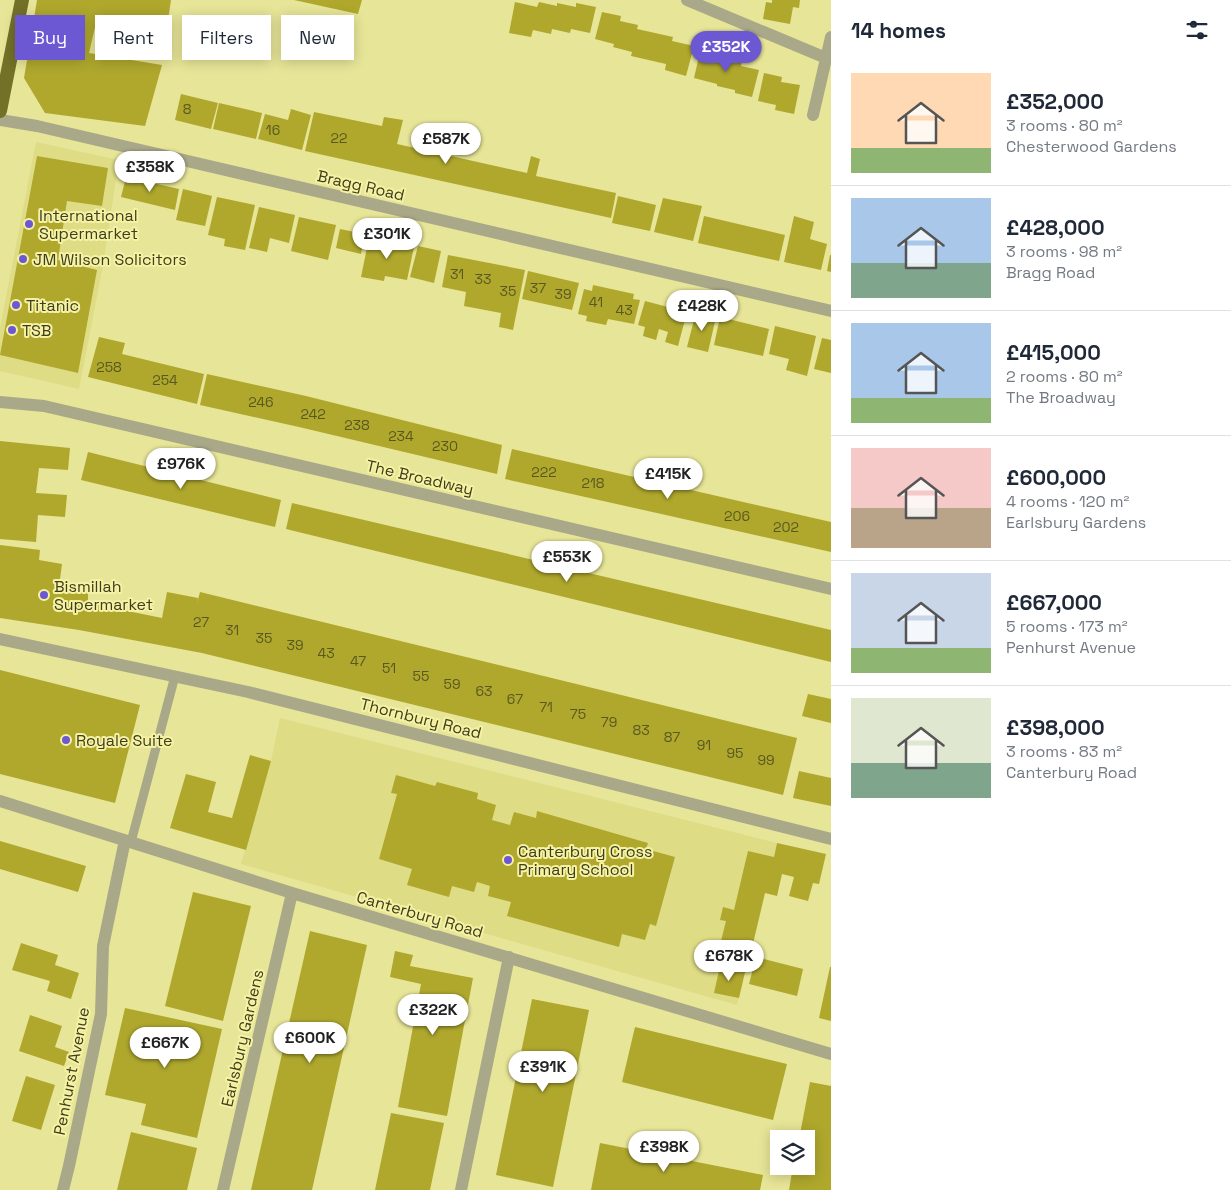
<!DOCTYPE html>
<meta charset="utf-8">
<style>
:root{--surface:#fff;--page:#f6f6f7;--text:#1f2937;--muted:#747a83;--line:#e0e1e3;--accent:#6c58d2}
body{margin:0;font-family:"Space Grotesk",sans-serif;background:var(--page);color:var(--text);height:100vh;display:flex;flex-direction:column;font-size:19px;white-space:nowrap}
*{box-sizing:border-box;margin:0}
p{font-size:16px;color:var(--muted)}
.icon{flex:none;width:28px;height:28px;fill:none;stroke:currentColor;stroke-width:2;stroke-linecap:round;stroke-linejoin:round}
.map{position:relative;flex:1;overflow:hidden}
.side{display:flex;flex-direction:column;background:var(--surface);width:400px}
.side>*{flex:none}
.top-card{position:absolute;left:15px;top:15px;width:475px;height:45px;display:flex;gap:10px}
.buttons{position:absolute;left:770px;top:1130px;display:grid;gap:10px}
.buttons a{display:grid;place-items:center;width:45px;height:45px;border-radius:0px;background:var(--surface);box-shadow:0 2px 12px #0003;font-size:25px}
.price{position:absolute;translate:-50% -42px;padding:0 11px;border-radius:18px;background:#fff;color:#222;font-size:16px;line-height:32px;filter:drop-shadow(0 1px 2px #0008)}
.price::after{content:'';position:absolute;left:50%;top:30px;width:15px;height:11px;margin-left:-8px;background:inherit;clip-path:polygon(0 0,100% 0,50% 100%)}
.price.current{background:var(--accent);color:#fff}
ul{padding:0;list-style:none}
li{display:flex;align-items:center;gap:15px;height:125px;padding:0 20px}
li+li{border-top:1px solid var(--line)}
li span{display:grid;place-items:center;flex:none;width:140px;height:100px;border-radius:0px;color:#555}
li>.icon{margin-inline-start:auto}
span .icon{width:60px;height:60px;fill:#fffc;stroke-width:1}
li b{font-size:21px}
h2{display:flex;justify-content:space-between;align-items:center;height:60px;padding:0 20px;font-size:21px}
.chip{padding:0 18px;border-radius:0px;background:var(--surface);box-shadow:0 2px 12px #0003;font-size:18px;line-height:45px}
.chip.current{background:var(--accent);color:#fff}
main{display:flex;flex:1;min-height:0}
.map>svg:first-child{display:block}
.built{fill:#dfdc86}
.building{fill:#afa82d}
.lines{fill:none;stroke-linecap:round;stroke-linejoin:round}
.service{stroke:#a9a888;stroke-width:9}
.minor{stroke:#a9a888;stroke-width:12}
.trunk{stroke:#737028;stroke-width:14}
.poi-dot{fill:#6c58d2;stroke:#f5f2a4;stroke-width:2}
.labels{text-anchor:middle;stroke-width:4;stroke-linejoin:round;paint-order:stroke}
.number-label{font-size:14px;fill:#5a5821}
.street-label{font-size:16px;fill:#3e3d1d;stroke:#f5f2a4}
.poi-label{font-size:16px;fill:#3e3d1d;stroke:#f5f2a4;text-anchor:start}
</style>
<main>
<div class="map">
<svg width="831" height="1190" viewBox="0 0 831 1190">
<rect width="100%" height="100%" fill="#e7e597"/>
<path class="built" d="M36 142 119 160 103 265 79 389 0 371V328Z
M280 718 777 843 737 1005 241 864 271 761Z"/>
<path class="building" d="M37 0H171L166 34 96 23 89 53 162 65 145 126 45 113 24 78Z
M294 0H362L358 14Z
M772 0H800L799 8 793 7 790 24 763 19 766 2 772 3Z
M515 2 537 7 539 2 557 6V3L576 7V3L596 7 590 33 571 29 570 33 552 29 551 34 533 30 531 37 509 33Z
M602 12 621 16 620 21 638 25 637 29 673 37 672 41 694 46 686 76 665 70 666 64 631 56 632 52 613 47 614 44 595 39Z
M701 48 724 54 723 58 742 62 741 66 759 70 752 97 735 93V90L717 86V84L694 78Z
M764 73 782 77 781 82 800 85 794 114 775 110 776 105 758 101Z
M181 94 218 103 211 129 175 120Z
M219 103 262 113 256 139 213 129Z
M291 109 311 115 302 150 258 139 265 114 288 120Z
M314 112 382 126 384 117 403 120 397 144 527 173 531 156 540 159 536 176 616 193 611 218 305 151Z
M37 156 108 168 102 206 67 201 58 260 97 270 78 373 0 355Z
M126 177 179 189 175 210 121 197Z
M183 189 212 196 205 226 176 220Z
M618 196 656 205 650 231 612 223Z
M217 197 255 205 245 250 224 246 225 239 208 235Z
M663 198 702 206 693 241 654 232Z
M259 207 295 215 289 243 270 238 267 252 249 248Z
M704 216 785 235 779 261 698 243Z
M794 216 814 222 810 239 827 244 821 270 784 262Z
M299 217 336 225 328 260 291 251Z
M340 229 365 234 361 254 336 248Z
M369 238 414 247 407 280 385 276 384 281 361 277Z
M418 246 441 251 434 283 410 277Z
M448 255 525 270 513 330 499 327 501 313 464 306 466 292 442 287Z
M830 255H831V272L827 271Z
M528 271 579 283 572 310 522 299Z
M593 285 634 294 633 299 640 300 634 324 608 319 606 325 586 321 587 316 578 314 584 289 592 291Z
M645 301 687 312 678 346 665 342 668 332 659 329 656 340 643 336 645 327 638 325Z
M696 312 716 317 708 352 687 347Z
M720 317 769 329 763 356 714 345Z
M775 326 816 336 807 376 786 370 789 359 769 354Z
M99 337 125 343 122 354 204 374 197 404 88 377Z
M822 338 831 340V373L814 369Z
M207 374 306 396 502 445 497 474 299 427 200 405Z
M0 441 70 448 68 470 39 468 36 493 67 495 65 517 38 515 36 542 0 539Z
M512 449 831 522V552L505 479Z
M88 452 281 500 275 527 81 480Z
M292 503 831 630V662L286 529Z
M0 545 40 550 39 560 62 564 59 587 88 592V603L162 618 167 592 198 598 197 603 200 592 797 738 783 795 202 653 79 630 0 618Z
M0 670 140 705 115 803 0 774Z
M808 694 831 699V723L802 716Z
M250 755 271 761 246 850 170 828 186 774 216 782 208 812 232 818Z
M799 771 831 778V806L793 798Z
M396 775 435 786 437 782 478 793 477 799 496 805 492 820 510 825 514 812 536 818 537 811 648 843 646 849 675 857 656 926 650 924 645 940 622 934 619 947 507 916 511 902 488 896 490 886 477 882 474 892 452 886 449 897 407 885 412 869 379 859 397 794 391 793Z
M0 841 86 866 78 892 0 869Z
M777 843 826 854 819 884 813 883 808 901 789 896 794 877 782 874 777 896 765 893 751 952 720 945 726 921 720 920 723 907 734 910 748 851 774 857Z
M193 892 251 906 223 1021 165 1006Z
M310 931 367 945 312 1190H251Z
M21 943 58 955 55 965 79 973 71 999 47 991 50 981 12 970Z
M395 951 413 955 410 966 473 978 447 1116 398 1107 421 984 390 977Z
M756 957 803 969 797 996 749 984Z
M720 966 745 972 739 998 714 993Z
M830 967H831V1021L819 1018Z
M532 999 589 1010 553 1187 496 1175Z
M125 1008 222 1029 197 1138 141 1125 146 1104 105 1095Z
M30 1015 62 1026 55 1047 69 1052 64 1066 19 1051Z
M635 1027 787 1064 773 1120 622 1082Z
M26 1076 55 1085 41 1130 12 1121Z
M810 1082 831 1086V1190H789L793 1166H806V1139H799Z
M391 1113 444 1123 430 1190H375Z
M131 1132 197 1148 187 1190H117Z
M600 1143 763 1175 760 1190H591Z"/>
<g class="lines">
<path class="service" d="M131 842 175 676"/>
<path class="minor" d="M687 0 826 58
M813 115 831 37
M0 120 37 126 831 311
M0 402 44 406 831 589
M0 639 248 692 831 839
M0 801 292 893 831 1054
M63 1190 69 1166 101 1014 103 946 125 840
M223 1190 292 893
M461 1190 509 957"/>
<path class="trunk" d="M0 111 22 0"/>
</g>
<g class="poi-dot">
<circle cx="29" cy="224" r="5"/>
<circle cx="23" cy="259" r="5"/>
<circle cx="16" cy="305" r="5"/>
<circle cx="12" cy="330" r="5"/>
<circle cx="44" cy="595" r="5"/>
<circle cx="66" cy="740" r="5"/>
<circle cx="508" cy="860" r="5"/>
</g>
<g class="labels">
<g class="number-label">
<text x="187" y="114">8</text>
<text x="273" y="135">16</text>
<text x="339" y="143">22</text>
<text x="457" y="279">31</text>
<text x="483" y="284">33</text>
<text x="538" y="293">37</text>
<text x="508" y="296">35</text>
<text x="563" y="299">39</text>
<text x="596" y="307">41</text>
<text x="624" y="315">43</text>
<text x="109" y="372">258</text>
<text x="165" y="385">254</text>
<text x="261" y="407">246</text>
<text x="313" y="419">242</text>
<text x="357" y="430">238</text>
<text x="401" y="441">234</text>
<text x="445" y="451">230</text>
<text x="544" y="477">222</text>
<text x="593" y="488">218</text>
<text x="737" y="521">206</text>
<text x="786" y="532">202</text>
<text x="201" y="627">27</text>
<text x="232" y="635">31</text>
<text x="264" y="643">35</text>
<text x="295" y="650">39</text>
<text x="326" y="658">43</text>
<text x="358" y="666">47</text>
<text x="389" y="673">51</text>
<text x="421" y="681">55</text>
<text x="452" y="689">59</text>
<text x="484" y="696">63</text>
<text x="515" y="704">67</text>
<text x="546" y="712">71</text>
<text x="578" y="719">75</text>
<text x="609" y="727">79</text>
<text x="641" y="735">83</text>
<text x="672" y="742">87</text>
<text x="704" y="750">91</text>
<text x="735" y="758">95</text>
<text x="766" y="765">99</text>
</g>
<g class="street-label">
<text transform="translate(361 185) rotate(13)" y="6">Bragg Road</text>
<text transform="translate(420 477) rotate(13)" y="6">The Broadway</text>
<text transform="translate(421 718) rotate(14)" y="6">Thornbury Road</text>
<text transform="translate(420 914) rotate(16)" y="6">Canterbury Road</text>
<text transform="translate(242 1038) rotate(-77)" y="6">Earlsbury Gardens</text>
<text transform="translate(71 1071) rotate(-79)" y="6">Penhurst Avenue</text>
</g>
<g class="poi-label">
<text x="39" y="221">International<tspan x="39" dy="18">Supermarket</tspan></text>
<text x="33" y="265">JM Wilson Solicitors</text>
<text x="26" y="311">Titanic</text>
<text x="22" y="336">TSB</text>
<text x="54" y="592">Bismillah<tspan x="54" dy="18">Supermarket</tspan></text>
<text x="76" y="746">Royale Suite</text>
<text x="518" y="857">Canterbury Cross<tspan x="518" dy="18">Primary School</tspan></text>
</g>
</g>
</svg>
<div class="buttons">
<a><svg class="icon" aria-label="layers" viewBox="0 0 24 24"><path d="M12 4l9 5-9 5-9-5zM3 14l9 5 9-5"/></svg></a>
</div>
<b class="price current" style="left:726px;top:73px">£352K</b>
<b class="price" style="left:446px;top:165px">£587K</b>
<b class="price" style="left:150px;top:193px">£358K</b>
<b class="price" style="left:387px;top:260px">£301K</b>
<b class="price" style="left:702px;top:332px">£428K</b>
<b class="price" style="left:181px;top:490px">£976K</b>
<b class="price" style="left:668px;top:500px">£415K</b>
<b class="price" style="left:567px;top:583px">£553K</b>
<b class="price" style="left:729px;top:982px">£678K</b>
<b class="price" style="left:433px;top:1036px">£322K</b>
<b class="price" style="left:310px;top:1064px">£600K</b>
<b class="price" style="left:165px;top:1069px">£667K</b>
<b class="price" style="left:543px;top:1093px">£391K</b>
<b class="price" style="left:664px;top:1173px">£398K</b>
<div class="top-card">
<a class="chip current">Buy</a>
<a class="chip">Rent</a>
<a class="chip">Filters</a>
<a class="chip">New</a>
</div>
</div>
<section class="side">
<h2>14 homes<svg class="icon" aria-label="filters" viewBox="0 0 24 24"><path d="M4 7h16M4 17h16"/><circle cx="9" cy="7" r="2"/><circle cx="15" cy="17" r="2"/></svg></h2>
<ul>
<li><span style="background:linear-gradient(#ffd9b3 75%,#8fb573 0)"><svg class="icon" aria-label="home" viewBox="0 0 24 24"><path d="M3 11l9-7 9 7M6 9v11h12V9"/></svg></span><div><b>£352,000</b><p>3 rooms · 80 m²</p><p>Chesterwood Gardens</p></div></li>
<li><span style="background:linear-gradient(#a9c7e8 65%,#7fa58c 0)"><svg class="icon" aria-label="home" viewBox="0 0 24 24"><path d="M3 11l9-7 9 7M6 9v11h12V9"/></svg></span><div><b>£428,000</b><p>3 rooms · 98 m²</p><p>Bragg Road</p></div></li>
<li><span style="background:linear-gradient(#a9c7e8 75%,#8fb573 0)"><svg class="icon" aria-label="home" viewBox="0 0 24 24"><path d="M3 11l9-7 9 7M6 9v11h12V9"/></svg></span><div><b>£415,000</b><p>2 rooms · 80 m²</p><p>The Broadway</p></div></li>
<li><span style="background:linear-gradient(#f6c9c9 60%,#b9a48a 0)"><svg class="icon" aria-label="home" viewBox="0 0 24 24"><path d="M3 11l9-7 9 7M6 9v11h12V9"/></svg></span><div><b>£600,000</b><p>4 rooms · 120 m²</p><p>Earlsbury Gardens</p></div></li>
<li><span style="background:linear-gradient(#c9d6e8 75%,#8fb573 0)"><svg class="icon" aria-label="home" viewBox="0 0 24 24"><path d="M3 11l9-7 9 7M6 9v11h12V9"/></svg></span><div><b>£667,000</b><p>5 rooms · 173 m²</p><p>Penhurst Avenue</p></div></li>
<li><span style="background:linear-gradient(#dfe7d0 65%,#7fa58c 0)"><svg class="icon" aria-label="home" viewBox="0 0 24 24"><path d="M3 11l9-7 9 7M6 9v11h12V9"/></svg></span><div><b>£398,000</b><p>3 rooms · 83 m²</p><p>Canterbury Road</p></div></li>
</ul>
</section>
</main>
